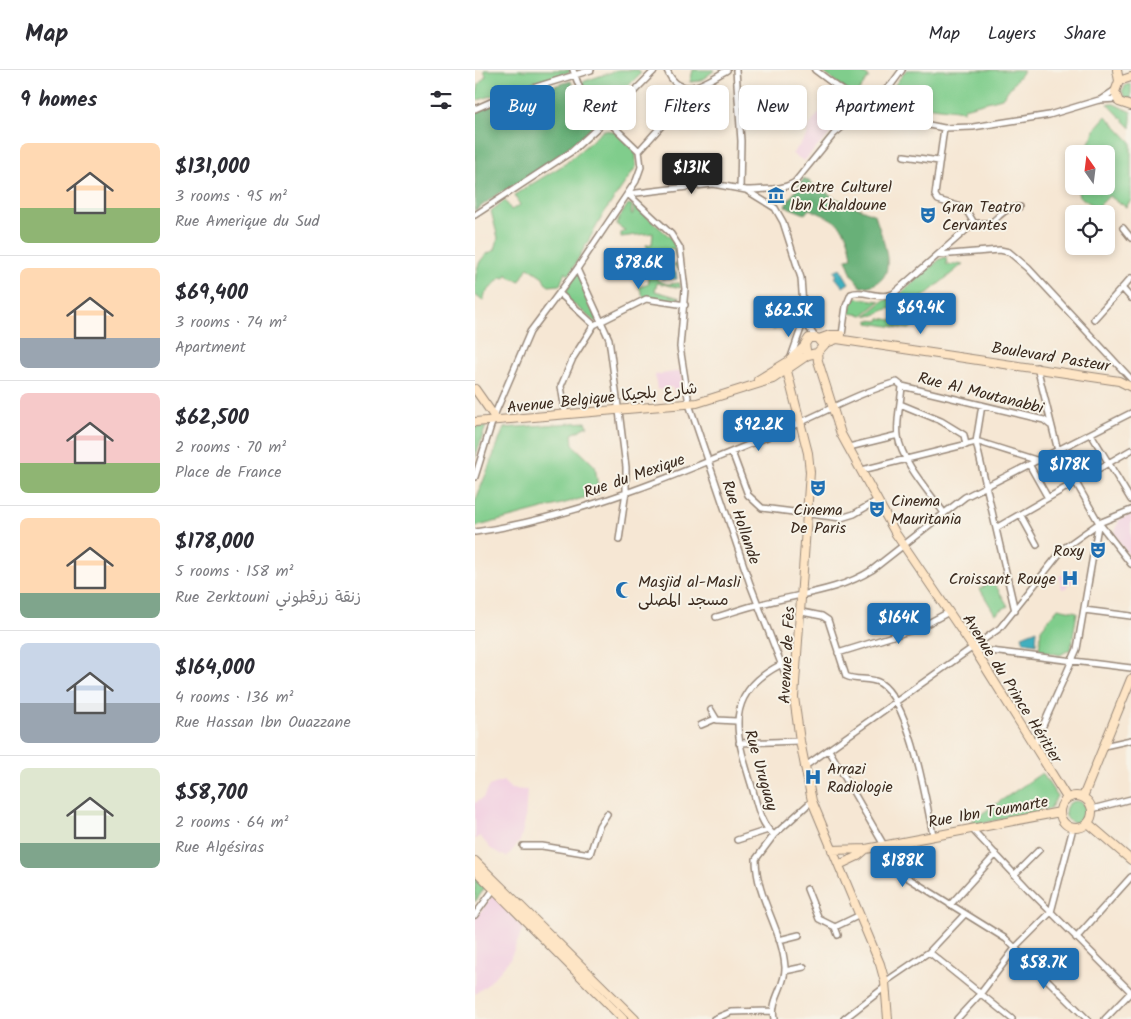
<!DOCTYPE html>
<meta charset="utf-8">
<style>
:root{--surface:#fff;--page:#f2f2f3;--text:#2b2b33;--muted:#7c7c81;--line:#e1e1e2;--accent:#1f6fb2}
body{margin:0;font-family:Kalam,"Playpen Sans Arabic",sans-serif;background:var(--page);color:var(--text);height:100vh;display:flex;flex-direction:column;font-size:19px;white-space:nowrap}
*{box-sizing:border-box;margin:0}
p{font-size:16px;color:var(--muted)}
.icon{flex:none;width:28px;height:28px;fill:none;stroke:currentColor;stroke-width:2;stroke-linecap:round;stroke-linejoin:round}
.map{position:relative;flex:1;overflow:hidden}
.details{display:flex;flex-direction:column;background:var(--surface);width:475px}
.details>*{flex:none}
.hud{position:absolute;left:15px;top:15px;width:475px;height:45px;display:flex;gap:10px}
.needle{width:32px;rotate:346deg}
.controls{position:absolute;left:590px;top:75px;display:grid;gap:10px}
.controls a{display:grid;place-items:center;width:50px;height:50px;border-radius:8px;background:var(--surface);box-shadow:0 2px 8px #0003;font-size:25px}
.price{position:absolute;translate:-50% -42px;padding:0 11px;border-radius:5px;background:var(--accent);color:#fff;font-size:16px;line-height:32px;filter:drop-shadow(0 1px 2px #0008)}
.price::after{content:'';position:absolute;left:50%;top:30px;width:15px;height:11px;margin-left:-8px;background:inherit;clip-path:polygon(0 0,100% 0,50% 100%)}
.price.current{background:#222;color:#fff}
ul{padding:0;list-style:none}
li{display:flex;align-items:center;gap:15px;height:125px;padding:0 20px}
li+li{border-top:1px solid var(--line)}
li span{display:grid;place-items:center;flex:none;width:140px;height:100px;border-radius:8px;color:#555}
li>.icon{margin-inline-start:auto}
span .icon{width:60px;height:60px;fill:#fffc;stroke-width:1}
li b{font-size:21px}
h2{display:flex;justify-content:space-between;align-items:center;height:60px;padding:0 20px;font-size:21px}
.chip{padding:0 18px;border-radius:8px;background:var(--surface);box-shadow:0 2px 8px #0003;font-size:18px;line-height:45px}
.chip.current{background:var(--accent);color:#fff}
header{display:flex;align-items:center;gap:30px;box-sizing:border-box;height:70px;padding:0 25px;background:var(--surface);border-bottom:1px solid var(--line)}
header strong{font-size:24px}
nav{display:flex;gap:28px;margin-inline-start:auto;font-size:18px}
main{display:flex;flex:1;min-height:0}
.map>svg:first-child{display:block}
.built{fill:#f2cfe1}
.green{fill:#80cd8c;stroke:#5e7c55}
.forest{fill:#68b078;stroke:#526d4b}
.water{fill:#41afbe;stroke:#3e6c6e}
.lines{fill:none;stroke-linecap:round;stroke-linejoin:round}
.street-casing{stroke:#988879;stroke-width:8}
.secondary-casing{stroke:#988879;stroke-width:10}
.street{stroke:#fff;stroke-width:5}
.secondary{stroke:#fee5c5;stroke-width:8}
.labels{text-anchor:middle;stroke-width:4;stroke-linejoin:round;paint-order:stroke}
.poi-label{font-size:16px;fill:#3b2a1e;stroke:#f7f3e8;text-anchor:start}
.street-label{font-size:16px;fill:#3b2a1e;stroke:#f7f3e8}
</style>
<header>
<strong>Map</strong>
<nav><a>Map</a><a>Layers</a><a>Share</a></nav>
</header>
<main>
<section class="details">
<h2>9 homes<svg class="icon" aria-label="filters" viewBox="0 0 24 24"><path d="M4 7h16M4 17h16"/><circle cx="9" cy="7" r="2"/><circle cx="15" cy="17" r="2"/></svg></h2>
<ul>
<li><span style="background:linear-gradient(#ffd9b3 65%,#8fb573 0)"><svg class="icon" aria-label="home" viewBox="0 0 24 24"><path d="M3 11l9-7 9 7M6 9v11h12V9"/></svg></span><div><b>$131,000</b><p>3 rooms · 95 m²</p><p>Rue Amerique du Sud</p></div></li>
<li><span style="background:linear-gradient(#ffd9b3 70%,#9aa5b1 0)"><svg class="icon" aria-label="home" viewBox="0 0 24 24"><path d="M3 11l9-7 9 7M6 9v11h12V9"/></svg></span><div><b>$69,400</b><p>3 rooms · 74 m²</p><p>Apartment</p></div></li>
<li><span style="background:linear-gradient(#f6c9c9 70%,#8fb573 0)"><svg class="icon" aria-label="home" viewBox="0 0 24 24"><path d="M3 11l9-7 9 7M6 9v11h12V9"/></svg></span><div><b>$62,500</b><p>2 rooms · 70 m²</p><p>Place de France</p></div></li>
<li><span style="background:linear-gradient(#ffd9b3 75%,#7fa58c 0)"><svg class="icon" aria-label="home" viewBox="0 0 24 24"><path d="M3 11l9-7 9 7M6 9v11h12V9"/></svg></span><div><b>$178,000</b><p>5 rooms · 158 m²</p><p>Rue Zerktouni زنقة زرقطوني</p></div></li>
<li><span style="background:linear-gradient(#c9d6e8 60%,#9aa5b1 0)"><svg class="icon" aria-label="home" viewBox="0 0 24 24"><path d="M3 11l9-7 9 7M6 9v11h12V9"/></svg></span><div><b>$164,000</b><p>4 rooms · 136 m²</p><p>Rue Hassan Ibn Ouazzane</p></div></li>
<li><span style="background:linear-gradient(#dfe7d0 75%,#7fa58c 0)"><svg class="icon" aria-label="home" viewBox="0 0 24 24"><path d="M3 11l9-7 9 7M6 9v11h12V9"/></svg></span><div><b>$58,700</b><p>2 rooms · 64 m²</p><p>Rue Algésiras</p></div></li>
</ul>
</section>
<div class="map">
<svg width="656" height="949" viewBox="0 0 656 949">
<rect width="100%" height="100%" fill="#f7f3e8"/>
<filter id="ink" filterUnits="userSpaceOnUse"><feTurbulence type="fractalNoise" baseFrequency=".02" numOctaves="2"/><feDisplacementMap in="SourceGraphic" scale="10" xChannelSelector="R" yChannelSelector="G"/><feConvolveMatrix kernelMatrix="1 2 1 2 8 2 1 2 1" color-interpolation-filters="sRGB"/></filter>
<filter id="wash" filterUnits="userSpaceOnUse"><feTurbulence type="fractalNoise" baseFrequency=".0096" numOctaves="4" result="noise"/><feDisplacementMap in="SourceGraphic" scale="20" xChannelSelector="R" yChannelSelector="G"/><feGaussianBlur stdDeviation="1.12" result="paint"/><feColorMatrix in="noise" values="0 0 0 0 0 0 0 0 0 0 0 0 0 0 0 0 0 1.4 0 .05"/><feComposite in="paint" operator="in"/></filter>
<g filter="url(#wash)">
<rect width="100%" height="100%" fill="#f6e7d4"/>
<path class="built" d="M361 20 375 31 380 38 329 91 317 84 332 66V59Z
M206 301 209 319 204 324 200 323 197 317 182 320 180 305Z
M656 444V488L639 465 644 450Z
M603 500 605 510 593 514V517L587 519 584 506Z
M28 711 36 719 52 720 50 751 45 771 32 787 16 779 5 766 0 769V733L8 728 14 716Z
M18 825 48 859 35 889 13 914 0 924V849Z"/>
<path class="green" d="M9 0H101L0 31 4 14 11 6Z
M143 0H163L166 3 129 40 113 24 107 12Z
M218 0H240L225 11 215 12Z
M345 0H383L394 7 380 26Z
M431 0H549L527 28 489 38V41L417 32 405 35Z
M656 14V29L650 27 647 21 651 15Z
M633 34H639L656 42V58Z
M631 46 656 72V130L651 137 634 126 622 138 604 126 601 116H631V84L609 83 622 56Z
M129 60 142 62 161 81V97L129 143 94 205 90 202 85 215 74 216 70 213 68 207 53 197 45 211 35 208 32 204 30 208 26 207 10 224 8 231 0 225C0 205 0 187 20 180L23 168 16 141 30 130 36 140 45 135 39 125 90 94Z
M153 134 157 135 156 144H158L159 136 164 139 198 170 205 202 199 195 203 194 198 178 177 186 171 175 177 174 178 163 146 167V163L151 161 142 155V152Z
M471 187 472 195 488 194 443 231 455 244 434 259 393 253V250L404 251 405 248 427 252V242C415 234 408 242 399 245 396 246 394 245 391 245L408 231 423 226 465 189Z
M102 199 122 249 120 252 89 226Z
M182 201V210L192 214 204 213 206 218 182 213 180 221 205 228 199 230 169 228 164 217 174 214 172 205Z
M381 228 405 231 388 245 374 243 376 235Z
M301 237 309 239 314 246 309 256 298 260Z
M111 352 113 356 97 364 98 375 120 396 124 424 0 457V432L29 358Z
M11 356 0 388V357Z
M518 511 533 536 520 544 505 519Z
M583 538 602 542 596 579 585 585 564 580 566 559Z
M567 703 582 726 575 739 499 755 496 751Z
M590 742a11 11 0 1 1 22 0a11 11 0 1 1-22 0Z
M0 804 11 816 0 832Z"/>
<path class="forest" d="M96 11C101 28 110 43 127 50L60 104 24 123 0 141V43L26 31Z
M329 108 360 128 400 145C408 172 429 214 386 217L377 205 371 189 377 188C373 155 363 151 334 139L330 144 310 136Z"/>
<path class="water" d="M365 198 374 213 368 217 360 207 362 206 359 201Z
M197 200 201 203 202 209H186L191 201Z
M562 560 561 574 549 572 547 566Z"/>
</g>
<g filter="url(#ink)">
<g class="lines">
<g class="street-casing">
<path id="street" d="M192 0C205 32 232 12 252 0
M261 0 266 71 265 119
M340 0 399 44 469 58 498 57 574 45 624 30 642 29
M625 30 640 20
M264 31 288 30 290 45 265 50
M0 39 25 28 116 0
M469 58 460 125 463 130 490 138 499 153
M164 81 221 17
M429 86 464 91
M271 120C287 119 306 121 320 112L359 64 416 15 427 0
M153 124 196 164 205 178 210 219 205 277 214 334 275 514 318 624
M153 124 238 114 271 120 300 138 308 152 326 208 329 250 340 267
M0 145 96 82 132 49 180 0
M499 153H516C526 145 529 138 544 137
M648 158 656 168
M463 185 525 180 534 182 553 198 656 309
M102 199 134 269 143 336
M647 218 656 228
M84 223 119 255
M619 249 656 208
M367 265 371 236 376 224C389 219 403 230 418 224L499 153
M316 287 329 250
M562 297 583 381 624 453 656 494
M427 316 569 350 575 355
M425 334 466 351 489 365 491 375
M507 335 501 372 540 541
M90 341 86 316 98 288 119 255 171 229 210 235
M144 341 151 397V421L144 470
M616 364 656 430
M501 371 564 391
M374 377 423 365
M257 382 273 425 287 438 366 448 379 444 403 430
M555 396 573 428
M387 400 501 372
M0 407 19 346 55 262 102 199 161 111 166 97 164 81 108 27 98 0
M545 444 562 475
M521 458 656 380
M0 462C104 447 210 402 306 361 345 345 382 323 422 312L427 316C426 332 421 350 423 366 426 391 455 423 469 443
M609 540 656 546
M327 542 347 546 353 550 371 606C381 611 395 607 405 613 435 632 451 730 458 765
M241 547C256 543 271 537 286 534 324 524 364 521 397 500L490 427 656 343
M499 579 656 598
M363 583 444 558 474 542
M236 640 242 650 261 651
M226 655 240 649
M264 673 325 671
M559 676 602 579 623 456
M629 676 656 670
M354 680 425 803 531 869 612 949
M329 697 525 558 589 478 624 453 656 440
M617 739 656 729
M496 758 555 821 656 922 630 949
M299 765C285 754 282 734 277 717 261 665 247 625 305 595
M262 770 293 760
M48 776H67L115 784 124 756 132 744
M539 805 564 780
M332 819 344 849 360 857 363 865
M475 835 521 784
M0 845 19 819
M360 857 385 845
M601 868 656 807
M304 870 324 865
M454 882 537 949
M310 901 329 897
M410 912 454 882 490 844
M239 949 256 942 298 941
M299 949C295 929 311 916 310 897 307 858 281 828 281 789L299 765 337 731
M369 949 410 917
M482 949 506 923 541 877 576 842 598 758"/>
</g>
<g class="secondary-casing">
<path id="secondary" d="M642 0 644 11
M656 7 644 11 640 22 644 32 656 36
M344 269 355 265H366
M331 280 330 274 334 268H342L346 273
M342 283 343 291 366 364 421 464 499 579 592 728
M314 291 312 301 333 383 335 402 319 627 325 671 337 731 405 894 410 912 413 949
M283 310 314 291 330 276
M0 319 19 346
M0 352 222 333 298 309 333 285 342 283 351 273 362 269 644 311 656 317
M585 742a16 16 0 1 1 32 0a16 16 0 1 1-32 0Z
M608 727 656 609
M613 753 656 790
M357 780 391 779 585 742
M0 791 160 949
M364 795 383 786 391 779
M0 800 148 949"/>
</g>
<use href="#street" class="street"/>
<use href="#secondary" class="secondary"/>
</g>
</g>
<defs>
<g id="museum-bare" transform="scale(1.35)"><path d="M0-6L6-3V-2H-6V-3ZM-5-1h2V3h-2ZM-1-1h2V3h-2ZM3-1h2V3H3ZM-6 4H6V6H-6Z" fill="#1f6fb2" stroke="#f7f3e8" stroke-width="2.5" paint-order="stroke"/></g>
<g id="theatre-bare" transform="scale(1.35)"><path d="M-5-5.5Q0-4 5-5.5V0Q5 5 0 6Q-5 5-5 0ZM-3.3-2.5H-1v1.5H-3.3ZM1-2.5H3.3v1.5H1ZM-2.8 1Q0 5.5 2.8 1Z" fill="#1f6fb2" stroke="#f7f3e8" stroke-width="2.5" paint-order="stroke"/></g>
<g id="hospital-bare" transform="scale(1.35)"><path d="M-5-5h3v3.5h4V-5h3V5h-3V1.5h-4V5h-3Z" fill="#1f6fb2" stroke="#f7f3e8" stroke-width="2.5" paint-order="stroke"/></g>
<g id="mosque-bare" transform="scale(1.35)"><path d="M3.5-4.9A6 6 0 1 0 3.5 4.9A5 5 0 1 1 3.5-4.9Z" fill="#1f6fb2" stroke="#f7f3e8" stroke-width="2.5" paint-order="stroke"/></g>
</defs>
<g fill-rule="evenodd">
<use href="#museum-bare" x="301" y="125"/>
<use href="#theatre-bare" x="453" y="145"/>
<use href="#theatre-bare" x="343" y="418"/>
<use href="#theatre-bare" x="402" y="439"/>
<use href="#theatre-bare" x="623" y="480"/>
<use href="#hospital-bare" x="595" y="508"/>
<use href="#mosque-bare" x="149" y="520"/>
<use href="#hospital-bare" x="338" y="707"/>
</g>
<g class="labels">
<g class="poi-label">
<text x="315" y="122">Centre Culturel<tspan x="315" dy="18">Ibn Khaldoune</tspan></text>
<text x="467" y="142">Gran Teatro<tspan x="467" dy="18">Cervantes</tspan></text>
<text x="416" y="436">Cinema<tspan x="416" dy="18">Mauritania</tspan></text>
<text x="343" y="445" text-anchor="middle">Cinema<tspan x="343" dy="18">De Paris</tspan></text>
<text x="609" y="486" text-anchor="end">Roxy</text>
<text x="581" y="514" text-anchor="end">Croissant Rouge</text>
<text x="163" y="517">Masjid al-Masli<tspan x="163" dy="18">مسجد المصلى</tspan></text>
<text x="352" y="704">Arrazi<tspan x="352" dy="18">Radiologie</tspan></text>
</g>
<g class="street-label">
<text transform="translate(576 286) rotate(9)" y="6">Boulevard Pasteur</text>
<text transform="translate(506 322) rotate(14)" y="6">Rue Al Moutanabbi</text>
<text transform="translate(127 327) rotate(-6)" y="6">Avenue Belgique شارع بلجيكا</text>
<text transform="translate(159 405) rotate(-19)" y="6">Rue du Mexique</text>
<text transform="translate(267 452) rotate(71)" y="6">Rue Hollande</text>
<text transform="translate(311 585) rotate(-87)" y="6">Avenue de Fès</text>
<text transform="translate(538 618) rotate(58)" y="6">Avenue du Prince Héritier</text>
<text transform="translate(287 700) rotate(74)" y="6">Rue Uruguay</text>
<text transform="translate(513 741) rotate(-10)" y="6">Rue Ibn Toumarte</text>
</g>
</g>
</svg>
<div class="controls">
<a><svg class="needle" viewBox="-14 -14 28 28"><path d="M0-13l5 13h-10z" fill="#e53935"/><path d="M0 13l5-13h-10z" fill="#7c7c81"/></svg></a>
<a><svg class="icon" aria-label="locate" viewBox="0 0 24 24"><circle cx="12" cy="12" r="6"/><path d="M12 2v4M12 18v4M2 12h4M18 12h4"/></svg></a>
</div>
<b class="price current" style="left:217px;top:125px">$131K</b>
<b class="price" style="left:164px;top:220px">$78.6K</b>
<b class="price" style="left:446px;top:265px">$69.4K</b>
<b class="price" style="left:314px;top:268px">$62.5K</b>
<b class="price" style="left:284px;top:382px">$92.2K</b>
<b class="price" style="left:595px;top:422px">$178K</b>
<b class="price" style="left:424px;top:575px">$164K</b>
<b class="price" style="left:428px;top:818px">$188K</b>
<b class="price" style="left:569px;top:920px">$58.7K</b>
<div class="hud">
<a class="chip current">Buy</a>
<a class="chip">Rent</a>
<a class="chip">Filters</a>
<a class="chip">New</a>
<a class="chip">Apartment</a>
</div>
</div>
</main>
